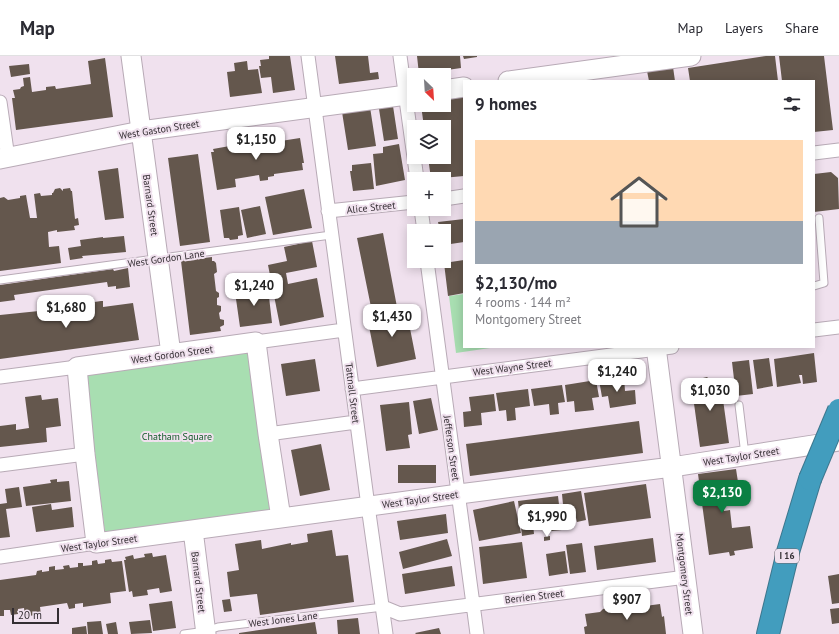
<!DOCTYPE html>
<meta charset="utf-8">
<style>
:root{--surface:#fff;--page:#f7f7f7;--text:#2b2b33;--muted:#7c7c81;--line:#e1e1e2;--accent:#0b8043}
body{margin:0;font-family:"PT Sans",sans-serif;background:var(--page);color:var(--text);height:100vh;display:flex;flex-direction:column;font-size:15px;white-space:nowrap}
*{box-sizing:border-box;margin:0}
p{font-size:13px;color:var(--muted)}
.icon{flex:none;width:22px;height:22px;fill:none;stroke:currentColor;stroke-width:2;stroke-linecap:round;stroke-linejoin:round}
.map{position:relative;flex:1;overflow:hidden}
.side{position:absolute;left:463px;top:24px;width:352px;height:268px;display:flex;flex-direction:column;background:var(--surface);border-radius:0px;box-shadow:0 2px 10px #0003}
.side>*{flex:none}
.needle{width:26px;rotate:155deg}
.tools{position:absolute;left:407px;top:12px;display:grid;gap:8px}
.tools a{display:grid;place-items:center;width:44px;height:44px;border-radius:0px;background:var(--surface);box-shadow:0 2px 10px #0003;font-size:20px}
.scale{position:absolute;left:12px;bottom:10px;width:47px;box-sizing:border-box;padding-left:4px;border:2px solid #342e33;border-top:0;font-size:11px;line-height:14px;white-space:nowrap;color:#342e33;-webkit-text-stroke:3px #f0e1ee;paint-order:stroke}
.price{position:absolute;translate:-50% -34px;padding:0 9px;border-radius:8px;background:#fff;color:#222;font-size:13px;line-height:26px;filter:drop-shadow(0 1px 2px #0008)}
.price::after{content:'';position:absolute;left:50%;top:24px;width:12px;height:9px;margin-left:-6px;background:inherit;clip-path:polygon(0 0,100% 0,50% 100%)}
.price.selected{background:var(--accent);color:#fff}
ul{padding:0;list-style:none}
li{display:grid;align-content:center;gap:8px;height:212px;padding:0 12px}
li+li{border-top:1px solid var(--line)}
li span{display:grid;place-items:center;height:124px;border-radius:0px;color:#555}
li>.icon{margin-inline-start:auto}
span .icon{width:72px;height:72px;fill:#fffc;stroke-width:1}
li b{font-size:17px}
h2{display:flex;justify-content:space-between;align-items:center;height:48px;padding:0 12px;font-size:17px}
header{display:flex;align-items:center;gap:24px;box-sizing:border-box;height:56px;padding:0 20px;background:var(--surface);border-bottom:1px solid var(--line)}
header strong{font-size:19px}
nav{display:flex;gap:22px;margin-inline-start:auto;font-size:14px}
.map>svg:first-child{display:block}
.green{fill:#a8deb1}
.building{fill:#64574d}
.lines{fill:none;stroke-linecap:round;stroke-linejoin:round}
.lane-casing{stroke:#b8aab6;stroke-width:9}
.street-casing{stroke:#b8aab6;stroke-width:15}
.secondary-casing{stroke:#b8aab6;stroke-width:21}
.highway-casing{stroke:#3d768d;stroke-width:24}
.lane{stroke:#fff;stroke-width:7}
.street{stroke:#fff;stroke-width:13}
.secondary{stroke:#fff;stroke-width:19}
.highway{stroke:#429dbe;stroke-width:22}
.highway-bridge-casing{stroke:#3d768d;stroke-width:24;stroke-linecap:butt}
.highway-bridge{stroke:#429dbe;stroke-width:22}
.labels{text-anchor:middle;stroke-width:4;stroke-linejoin:round;paint-order:stroke}
.shield{fill:#f0e1ee;stroke:#6c646b;stroke-width:1}
.shield-label{font-size:9px;font-weight:bold;fill:#342e33}
.street-label{font-size:10px;fill:#342e33;stroke:#f0e1ee}
.park-label{font-size:10px;fill:#115a29;stroke:#f0e1ee}
</style>
<header>
<strong>Map</strong>
<nav><a>Map</a><a>Layers</a><a>Share</a></nav>
</header>
<div class="map">
<svg width="839" height="578" viewBox="0 0 839 578">
<rect width="100%" height="100%" fill="#f0e1ee"/>
<path class="green" d="M464 238V291H497L456 297 449 240Z
M249 283 271 456 105 477 83 304Z"/>
<path class="building" d="M269 0H290L295 34 273 37 271 21 261 22 259 10H261L260 4 269 3Z
M335 0H368L370 17 378 16 379 23 339 28Z
M417 0H460L461 12 419 18Z
M463 0H477V1L464 3Z
M766 0H775L778 25H690L688 12Z
M779 0H824L833 74 814 76V25H782Z
M105 2 113 61 16 74 12 42H15L13 34 20 33 21 31 24 30 23 22 30 21 32 36 46 34V31L55 30 56 33 91 28 88 5Z
M247 5 248 14 258 13 262 37 230 41 227 16 235 15 234 7Z
M29 8 30 18 11 21 9 10Z
M673 11 675 25H649L647 15Z
M464 41V120L431 123 428 101H444V71H424L421 49H444V43Z
M393 50 398 83 384 85 379 53Z
M370 51 376 90 348 94 342 56Z
M300 82 304 107H302L303 114 274 118V120L268 121V124L260 125 259 119 235 123 236 131 217 134 211 96H214L213 93 241 88V92L255 90V89Z
M399 88 405 124 376 130 373 98 383 97V91Z
M198 98 210 186 180 190 168 102Z
M371 107 374 133 353 135 350 115H352V109Z
M118 112 124 162 105 164 98 115Z
M831 116 838 122 839 153 814 156V118Z
M60 132 63 135V133L70 132 71 135H72L75 163 78 162 79 169 74 170 75 174 57 176V174L48 176 49 191 59 190 61 207 0 215V142L4 141 8 144 20 142V140L26 139 30 162H37L34 138 40 137 41 140 52 139V137H53L55 133Z
M304 133 312 172 273 179 265 141Z
M260 150 266 178 247 182 241 154Z
M239 151 243 179 238 180V183L230 184 229 182H224L220 154Z
M464 163V186L444 189V175H440L438 166Z
M383 177 397 251 372 256 357 182Z
M124 180 126 196 82 200 83 202 70 204 68 192 81 190 80 184 103 181V182Z
M312 185 317 211 286 217 288 228 317 222 324 261 280 270 268 209 287 205 284 191Z
M212 201V205H214L216 207 217 216 214 218 216 235 219 237V241L217 242V249L221 250V255L219 257 220 263 224 264V269L220 271 221 275 190 279 181 205Z
M464 204V237L448 240 444 207Z
M128 212 130 231 116 233V230L108 231 107 226 14 239 15 244 0 246V229L113 213 114 215Z
M268 232 272 267 240 271 235 236Z
M73 245 75 255 89 253 88 247 101 245H103V251L133 247 139 284 0 303V259L39 255 38 250Z
M406 252 416 303 377 311 367 260Z
M814 297 817 326 803 328 802 319H799L801 327 777 331 774 303Z
M769 302 773 330 757 333 753 304Z
M315 303 320 335 286 340 281 308Z
M749 304 753 338 736 340 732 306Z
M624 321 625 335 635 334 636 348 610 352 608 340 602 341 599 324Z
M707 321 710 324 720 322 729 387 700 391 691 326 701 325 703 322Z
M596 324 599 341 592 342 594 354 575 356 574 345 567 346 565 329Z
M562 329 565 346 558 347 559 358 550 359 549 348 534 350 531 333Z
M528 333 530 350 515 352 516 364 507 365 506 354 499 355 496 337Z
M494 338 496 355 481 357 482 369 464 371 463 356 471 355 469 341Z
M41 339 42 344 58 342 61 370 46 372 47 386 0 391V370L16 368V374L29 372 25 341Z
M431 342 438 374 419 378 413 345Z
M409 346 412 378 408 379 410 392 386 395 380 349Z
M639 365 643 397 470 420 466 388Z
M321 388 330 434 300 440 291 394Z
M398 409H436V427H398Z
M736 413 740 439 722 441 724 455 730 454 732 472 750 470 753 492 734 495 735 499 730 500 729 496 709 499 698 418Z
M57 423V426L69 425 71 445 26 450 23 431 51 427 50 424Z
M646 428 651 462 589 470 584 437Z
M19 431 22 451 6 453 10 481 0 482V448L7 447 5 433Z
M581 435 586 464 577 466 576 462 569 463V459H564L562 438Z
M558 440 562 474 551 475 550 466 533 468 534 478 522 480 518 445Z
M514 445 521 477 479 485 473 454Z
M51 448 52 454 72 451 74 471 36 476 32 451Z
M446 458 448 477 400 484 397 465Z
M332 474 336 500 348 499 354 546 260 559 257 538 230 541 227 516 239 514 235 488 261 484 262 493 291 487V489L308 486 307 478Z
M550 480V484L544 485V481Z
M653 482 656 506 597 514 594 490Z
M447 483 452 500 403 513 399 496Z
M522 486 527 522 483 528 479 491Z
M582 487 586 516 570 518 566 489Z
M565 495 568 517 549 520 546 498Z
M152 497 153 501 166 499 172 535 160 537 159 532 147 534 148 539 133 541 132 535 129 536 124 504H126L125 501 133 499 134 503 145 501 144 498Z
M111 503 112 506 122 505 126 535 110 537 111 547 83 551V547L75 548V552L69 553 67 547 40 551 41 559 25 560 24 552 18 553V558L11 559 10 554H4V560H0V524L36 519 37 515 42 514V516L49 515V511L55 510V514L64 513 63 510 69 509 70 512 78 511V507H83V510L92 509V505L97 504 98 508 105 507V504Z
M452 510 455 530 405 538 402 518Z
M839 518V547L832 548 828 520Z
M230 543 232 555 224 556 222 544Z
M172 545 176 572 153 575 149 548Z
M638 548H643L645 550 660 548 662 561 664 560 666 578H585L584 571 587 570 585 558 600 556 603 553 608 552 610 554 635 551Z
M839 552V567L832 568 830 553Z
M358 562 360 578H338L337 564Z
M150 564 152 577 131 578 129 566Z
M101 565 103 578H88L87 566Z
M116 566 118 578H108L106 568Z
M315 566 317 578H239V577Z
M86 570 87 578H72V572Z
M439 572 441 578H416L415 577Z"/>
<g class="lines">
<g class="lane-casing">
<path id="lane" d="M0 224 331 179
M814 230 824 227 819 162
M739 349 745 399
M184 578 206 575 218 571 383 551"/>
</g>
<g class="street-casing">
<path id="street" d="M308 0 368 450 386 578
M400 0 417 123
M0 46 8 102
M814 97 839 94
M444 143 464 140
M421 153 424 175
M328 155 414 146
M427 205 477 578
M814 274 839 271
M256 286 344 274
M0 321 77 311
M352 333 672 291
M268 378 356 366
M0 409 85 398
M0 501 96 487
M383 551 400 558 686 521"/>
</g>
<g class="secondary-casing">
<path id="secondary" d="M131 0 171 298
M508 25 691 0
M444 34 464 31
M0 103 141 75 414 38
M656 291 693 578
M281 462 268 378 256 286 77 311 85 398 96 487 459 438 672 411 839 385
M193 474 206 578"/>
</g>
<g class="highway-casing">
<path id="highway" d="M768 578 788 496 810 423"/>
</g>
<use href="#lane" class="lane"/>
<use href="#street" class="street"/>
<use href="#secondary" class="secondary"/>
<use href="#highway" class="highway"/>
<g class="highway-bridge-casing">
<path id="highway-bridge" d="M810 423 839 354"/>
</g>
<use href="#highway-bridge" class="highway-bridge"/>
</g>
<g class="labels">
<rect class="shield" x="775" y="493" width="24" height="14" rx="3"/>
<g class="shield-label">
<text x="787" y="503">I 16</text>
</g>
<g class="street-label">
<text transform="translate(159 73) rotate(-9)" y="4">West Gaston Street</text>
<text transform="translate(151 149) rotate(82)" y="4">Barnard Street</text>
<text transform="translate(371 151) rotate(-6)" y="4">Alice Street</text>
<text transform="translate(166 202) rotate(-8)" y="4">West Gordon Lane</text>
<text transform="translate(172 298) rotate(-8)" y="4">West Gordon Street</text>
<text transform="translate(512 311) rotate(-7)" y="4">West Wayne Street</text>
<text transform="translate(353 337) rotate(83)" y="4">Tattnall Street</text>
<text transform="translate(452 392) rotate(82)" y="4">Jefferson Street</text>
<text transform="translate(741 400) rotate(-9)" y="4">West Taylor Street</text>
<text transform="translate(420 443) rotate(-8)" y="4">West Taylor Street</text>
<text transform="translate(99 487) rotate(-8)" y="4">West Taylor Street</text>
<text transform="translate(685 518) rotate(83)" y="4">Montgomery Street</text>
<text transform="translate(199 526) rotate(83)" y="4">Barnard Street</text>
<text transform="translate(534 540) rotate(-7)" y="4">Berrien Street</text>
<text transform="translate(283 563) rotate(-7)" y="4">West Jones Lane</text>
</g>
<g class="park-label">
<text x="177" y="384">Chatham Square</text>
</g>
</g>
</svg>
<div class="tools">
<a><svg class="needle" viewBox="-14 -14 28 28"><path d="M0-13l5 13h-10z" fill="#e53935"/><path d="M0 13l5-13h-10z" fill="#7c7c81"/></svg></a>
<a><svg class="icon" aria-label="layers" viewBox="0 0 24 24"><path d="M12 4l9 5-9 5-9-5zM3 14l9 5 9-5"/></svg></a>
<a>+</a>
<a>−</a>
</div>
<div class="scale">20 m</div>
<b class="price" style="left:256px;top:105px">$1,150</b>
<b class="price" style="left:254px;top:251px">$1,240</b>
<b class="price" style="left:66px;top:273px">$1,680</b>
<b class="price" style="left:392px;top:282px">$1,430</b>
<b class="price" style="left:617px;top:337px">$1,240</b>
<b class="price" style="left:710px;top:356px">$1,030</b>
<b class="price selected" style="left:722px;top:458px">$2,130</b>
<b class="price" style="left:547px;top:482px">$1,990</b>
<b class="price" style="left:627px;top:565px">$907</b>
<section class="side">
<h2>9 homes<svg class="icon" aria-label="filters" viewBox="0 0 24 24"><path d="M4 7h16M4 17h16"/><circle cx="9" cy="7" r="2"/><circle cx="15" cy="17" r="2"/></svg></h2>
<ul>
<li><span style="background:linear-gradient(#ffd9b3 65%,#9aa5b1 0)"><svg class="icon" aria-label="home" viewBox="0 0 24 24"><path d="M3 11l9-7 9 7M6 9v11h12V9"/></svg></span><div><b>$2,130/mo</b><p>4 rooms · 144 m²</p><p>Montgomery Street</p></div></li>
</ul>
</section>
</div>
